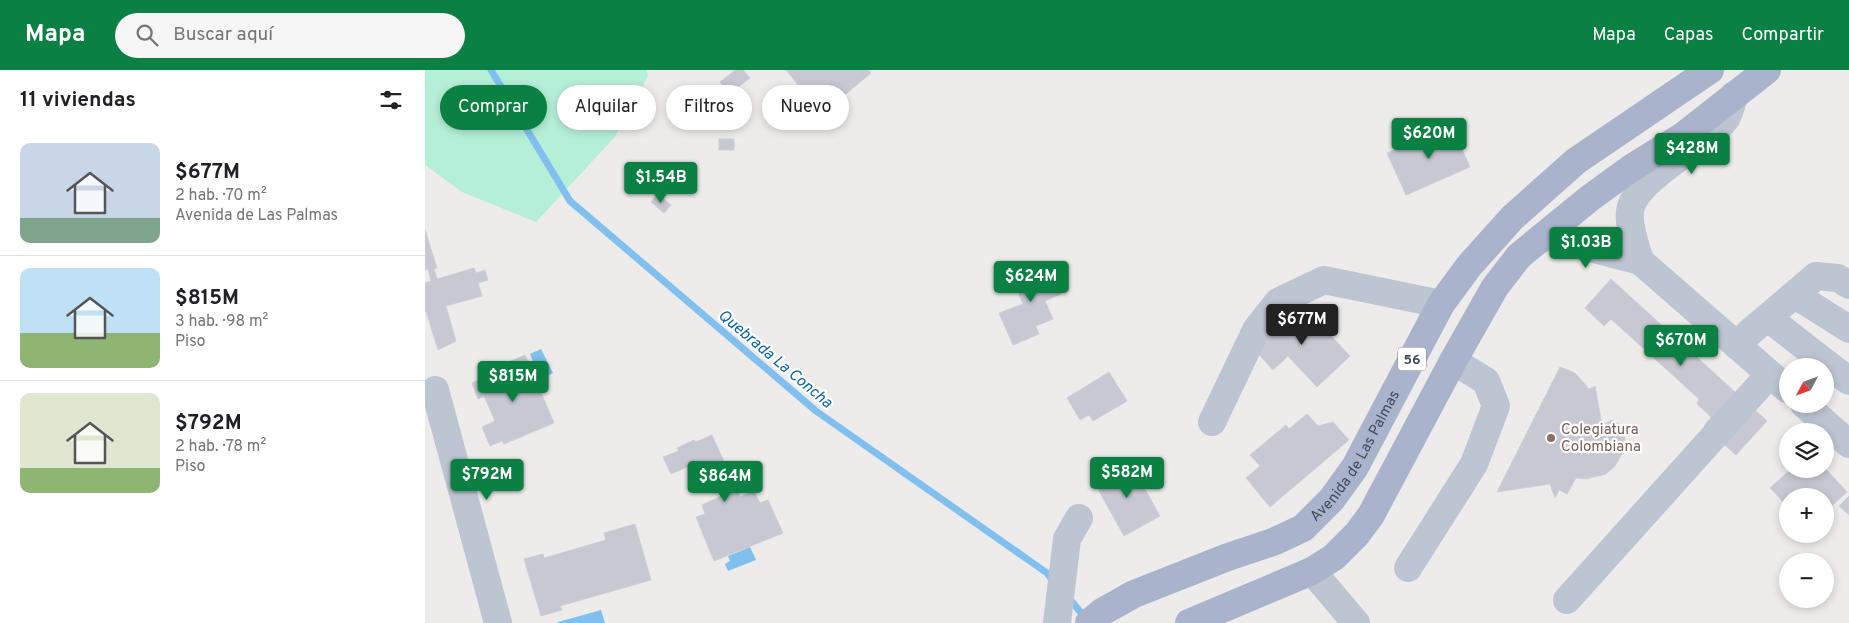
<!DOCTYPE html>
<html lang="es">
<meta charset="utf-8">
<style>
:root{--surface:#fff;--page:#f6f6f6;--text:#202124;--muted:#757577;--line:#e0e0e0;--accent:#0b8043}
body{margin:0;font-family:Overpass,sans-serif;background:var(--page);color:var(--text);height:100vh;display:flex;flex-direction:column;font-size:19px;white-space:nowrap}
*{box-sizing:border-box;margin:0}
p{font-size:16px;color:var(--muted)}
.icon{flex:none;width:28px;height:28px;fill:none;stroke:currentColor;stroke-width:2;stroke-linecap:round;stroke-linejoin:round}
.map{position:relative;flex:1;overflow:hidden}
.side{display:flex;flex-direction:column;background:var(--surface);width:425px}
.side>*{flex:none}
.top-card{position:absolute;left:15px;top:15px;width:475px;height:45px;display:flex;gap:10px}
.needle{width:32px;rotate:229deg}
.buttons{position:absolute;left:1354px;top:288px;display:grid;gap:10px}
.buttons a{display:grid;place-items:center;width:55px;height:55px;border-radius:50%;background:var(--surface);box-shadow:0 2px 8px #0003;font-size:25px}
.price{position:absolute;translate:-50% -42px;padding:0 11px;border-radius:5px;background:var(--accent);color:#fff;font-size:16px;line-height:32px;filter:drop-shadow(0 1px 2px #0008)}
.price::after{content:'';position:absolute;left:50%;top:30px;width:15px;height:11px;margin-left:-8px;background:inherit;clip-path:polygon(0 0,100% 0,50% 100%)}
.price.active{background:#222;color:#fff}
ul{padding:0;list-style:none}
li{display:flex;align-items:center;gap:15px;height:125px;padding:0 20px}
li+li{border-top:1px solid var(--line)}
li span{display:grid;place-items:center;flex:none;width:140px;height:100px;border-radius:10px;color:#555}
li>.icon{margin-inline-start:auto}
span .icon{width:60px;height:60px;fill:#fffc;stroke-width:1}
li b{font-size:21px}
h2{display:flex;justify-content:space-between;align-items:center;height:60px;padding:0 20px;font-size:21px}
.pill{padding:0 18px;border-radius:22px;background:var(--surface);box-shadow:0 2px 8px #0003;font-size:18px;line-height:45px}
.pill.active{background:var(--accent);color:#fff}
header{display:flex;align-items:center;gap:30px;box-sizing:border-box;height:70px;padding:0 25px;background:var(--accent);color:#fff}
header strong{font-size:24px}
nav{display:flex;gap:28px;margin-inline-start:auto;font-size:18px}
.search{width:350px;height:45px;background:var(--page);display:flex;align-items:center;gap:12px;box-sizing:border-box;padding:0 18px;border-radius:28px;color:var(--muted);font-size:19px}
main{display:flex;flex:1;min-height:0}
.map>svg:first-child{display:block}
.green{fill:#b6efd8}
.water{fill:#81c0ee}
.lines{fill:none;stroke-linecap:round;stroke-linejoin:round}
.stream{stroke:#81c0ee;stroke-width:7}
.building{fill:#c7c8d1;stroke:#cecfd7}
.minor{stroke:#bdc4d2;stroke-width:28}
.major{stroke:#a9b3cc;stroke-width:28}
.education-dot{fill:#8d6e63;stroke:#fff;stroke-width:2}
.labels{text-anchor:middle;stroke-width:4.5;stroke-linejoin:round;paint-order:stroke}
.shield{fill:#fff;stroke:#7b808b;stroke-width:1}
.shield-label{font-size:14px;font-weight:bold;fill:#434a59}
.education-label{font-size:15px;fill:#785e54;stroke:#fff;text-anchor:start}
.street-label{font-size:15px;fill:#434a59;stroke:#fff}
.water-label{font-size:16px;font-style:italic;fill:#0764a7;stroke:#fff}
</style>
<header>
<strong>Mapa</strong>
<div class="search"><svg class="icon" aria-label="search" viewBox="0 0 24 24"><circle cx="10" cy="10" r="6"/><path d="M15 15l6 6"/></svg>Buscar aquí</div>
<nav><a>Mapa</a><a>Capas</a><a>Compartir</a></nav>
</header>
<main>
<section class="side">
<h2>11 viviendas<svg class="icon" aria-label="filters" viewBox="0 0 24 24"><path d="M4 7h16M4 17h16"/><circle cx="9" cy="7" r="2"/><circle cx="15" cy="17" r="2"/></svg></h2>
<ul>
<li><span style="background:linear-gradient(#c9d6e8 75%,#7fa58c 0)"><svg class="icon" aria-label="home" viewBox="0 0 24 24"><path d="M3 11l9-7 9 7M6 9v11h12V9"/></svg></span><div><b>$677M</b><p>2 hab. · 70 m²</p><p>Avenida de Las Palmas</p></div></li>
<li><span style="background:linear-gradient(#bfe0f5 65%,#8fb573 0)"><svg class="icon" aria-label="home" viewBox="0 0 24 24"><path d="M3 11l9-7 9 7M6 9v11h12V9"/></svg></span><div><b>$815M</b><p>3 hab. · 98 m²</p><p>Piso</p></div></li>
<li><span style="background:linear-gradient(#dfe7d0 75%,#8fb573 0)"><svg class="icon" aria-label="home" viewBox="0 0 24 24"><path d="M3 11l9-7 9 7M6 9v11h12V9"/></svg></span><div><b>$792M</b><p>2 hab. · 78 m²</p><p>Piso</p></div></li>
</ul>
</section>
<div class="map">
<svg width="1424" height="553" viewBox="0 0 1424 553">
<rect width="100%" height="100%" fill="#eeebeb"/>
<path class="green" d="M0 0H222L223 6 189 68 111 152 37 122 0 95Z"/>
<path class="water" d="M116 279 128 303 115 309 105 284Z
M325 477 331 490 303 501 300 494 305 491 303 486Z
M176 540 180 553H133V552Z"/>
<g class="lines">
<path class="stream" d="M66 0 145 131 391 341 622 503 629 512
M643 527 662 550"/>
</g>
<path class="building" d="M310 0H318L325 8 304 24 295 12Z
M361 0H443L446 3 397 44Z
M1026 55 1045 97 981 125 962 83Z
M294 69H309V80H294Z
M232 124 246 135 239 143 226 132Z
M0 160 12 198 9 199 12 209 49 198 51 203 60 200 63 210 53 213 57 226 21 236 31 271 13 280 1 241 0 242V213L6 211 3 199 0 200Z
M622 191 636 224 620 231 628 249 611 256 614 264 588 275 574 243 598 234 588 210 604 203 602 199Z
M1186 209 1342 351 1311 385 1279 356 1286 347 1272 334 1274 329 1186 249 1179 256 1160 238Z
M875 233 925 286 892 317 863 286 848 300 827 277Z
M100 285 129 353 79 374 77 371 65 376 57 357 70 351 59 326 53 329 47 313 79 299 77 295Z
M1135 297 1150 303 1164 319 1170 316 1177 355 1187 350 1198 356 1200 361 1199 380 1190 396 1181 404 1161 409 1151 408 1142 424 1134 420 1130 428 1125 414 1072 422Z
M684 302 702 331 668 351 664 345 655 350 642 328Z
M882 344 893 356 908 352 924 370 845 437 821 408 835 396 825 385 861 355 864 359Z
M287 365 315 427 329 421 335 433 343 430 358 463 289 491 271 447 280 444 277 435 301 424 300 419 289 424 276 396 264 401 262 397 246 404 238 387 254 381 252 378 269 370 271 372Z
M705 392 735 446 699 466 669 412Z
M1400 398 1422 422 1400 442V426H1362V436L1345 418 1366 399Z
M1424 426V445L1414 436Z
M210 454 226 510 135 536 137 540 116 546 99 489 118 484 119 488 181 470 179 463Z"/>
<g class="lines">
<path class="minor" d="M1119 166 1215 191 1362 319
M1215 191C1211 176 1203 157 1205 142 1207 110 1280 76 1300 50 1305 44 1307 32 1309 25
M1370 225 1424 259
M1343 248 1424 311
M1312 276 1324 263 1391 206 1413 208 1424 215
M10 320 73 553
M1379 334 1424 374
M787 352 831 260 853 232 899 210 1016 234
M983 498 1049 394 1071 336 1061 311 1028 291
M887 501 931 553
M1142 530 1345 304
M632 553 642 469 654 448"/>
<g class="major">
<path id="s1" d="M664 553 677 542 709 524 803 487 848 472 878 458 907 429 930 397 1016 234 1044 196 1087 148 1151 91 1285 0"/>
<path d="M764 553 887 501 909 487 932 464 946 445 1028 291 1070 217 1094 186 1165 128 1205 99 1258 66 1342 0"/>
</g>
</g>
<circle class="education-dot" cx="1126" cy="368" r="5"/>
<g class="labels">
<rect class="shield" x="973" y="277.5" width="28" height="23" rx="4"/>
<g class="shield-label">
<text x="987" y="294">56</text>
</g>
<g class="education-label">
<text x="1136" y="364">Colegiatura<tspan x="1136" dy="17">Colombiana</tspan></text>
</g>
<g class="street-label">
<text dy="5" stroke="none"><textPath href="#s1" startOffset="325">Avenida de Las Palmas</textPath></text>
</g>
<g class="water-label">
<text transform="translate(351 288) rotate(40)" y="6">Quebrada La Concha</text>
</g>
</g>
</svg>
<div class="buttons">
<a><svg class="needle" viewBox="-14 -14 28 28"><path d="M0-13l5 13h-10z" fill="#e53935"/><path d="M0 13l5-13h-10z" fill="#757577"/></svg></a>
<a><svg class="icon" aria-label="layers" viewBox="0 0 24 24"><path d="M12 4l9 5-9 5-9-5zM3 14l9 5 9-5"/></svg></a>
<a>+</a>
<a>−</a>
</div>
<b class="price" style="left:1004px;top:90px">$620M</b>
<b class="price" style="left:1267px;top:105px">$428M</b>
<b class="price" style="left:236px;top:134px">$1.54B</b>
<b class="price" style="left:1161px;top:199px">$1.03B</b>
<b class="price" style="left:606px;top:233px">$624M</b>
<b class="price active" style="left:877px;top:276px">$677M</b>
<b class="price" style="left:1256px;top:297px">$670M</b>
<b class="price" style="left:88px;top:333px">$815M</b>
<b class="price" style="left:702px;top:429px">$582M</b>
<b class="price" style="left:62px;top:431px">$792M</b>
<b class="price" style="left:300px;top:433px">$864M</b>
<div class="top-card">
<a class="pill active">Comprar</a>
<a class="pill">Alquilar</a>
<a class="pill">Filtros</a>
<a class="pill">Nuevo</a>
</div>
</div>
</main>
